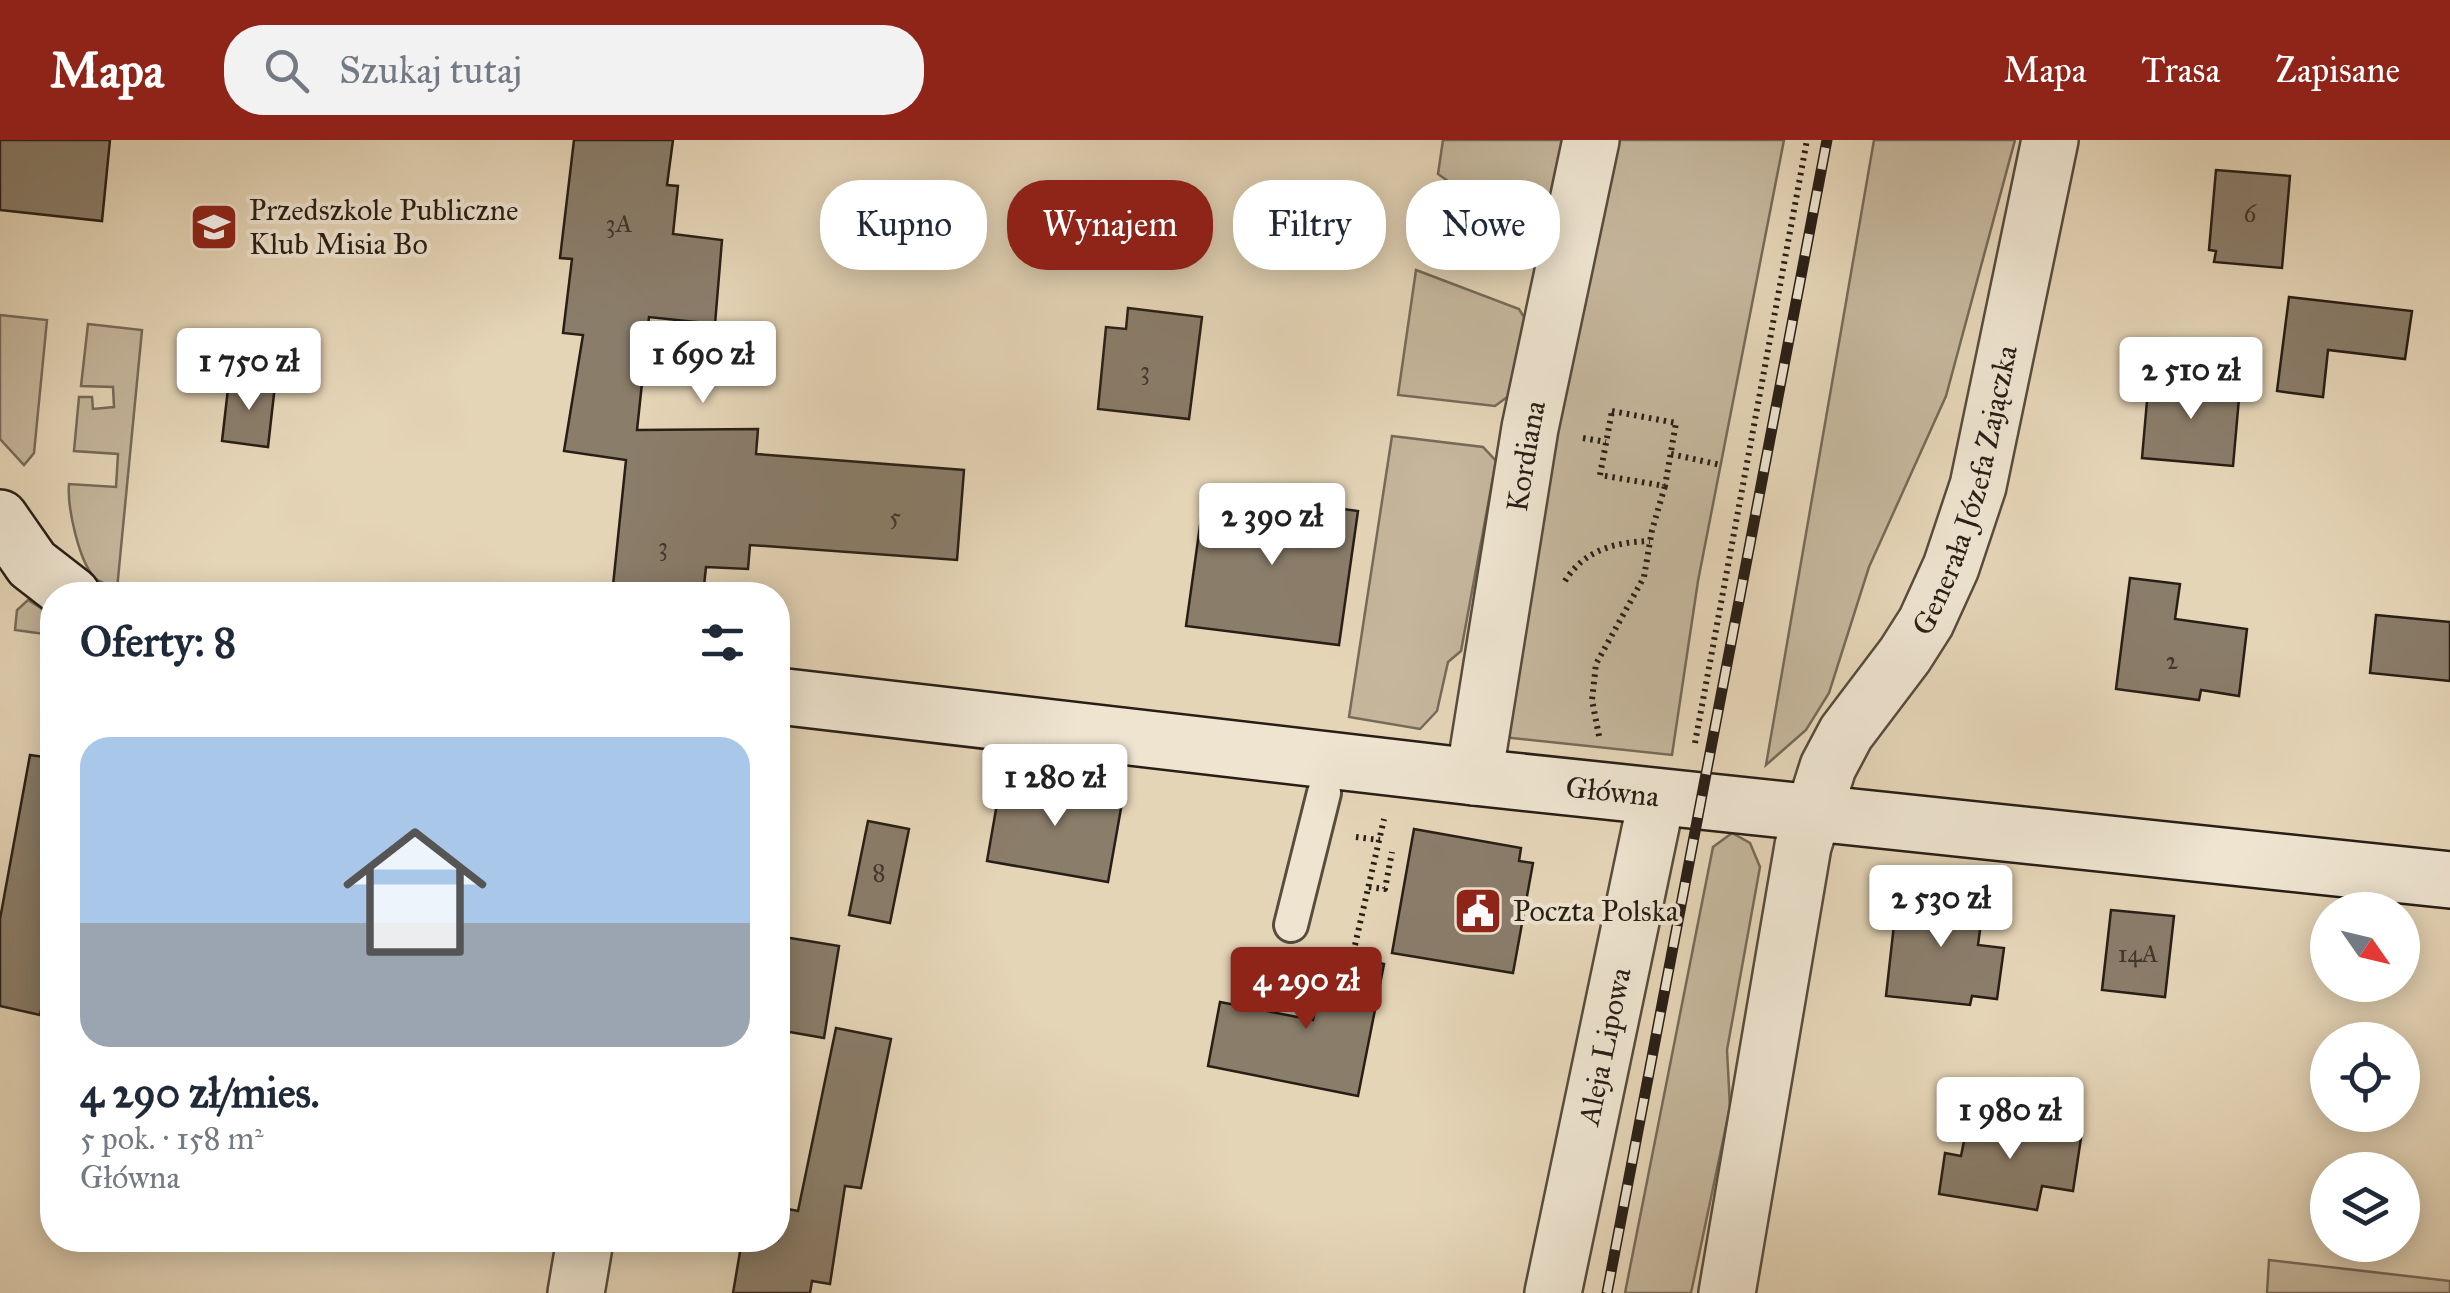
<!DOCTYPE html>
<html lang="pl">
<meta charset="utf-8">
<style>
:root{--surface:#fff;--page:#f2f2f3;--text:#1f2937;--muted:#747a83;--line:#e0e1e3;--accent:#8f2418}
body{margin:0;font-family:"IM FELL Great Primer",serif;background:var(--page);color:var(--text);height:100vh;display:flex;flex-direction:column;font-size:38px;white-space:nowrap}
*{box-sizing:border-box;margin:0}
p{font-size:32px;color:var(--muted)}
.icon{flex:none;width:55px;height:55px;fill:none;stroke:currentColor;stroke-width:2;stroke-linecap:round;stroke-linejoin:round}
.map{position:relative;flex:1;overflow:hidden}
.sheet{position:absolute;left:40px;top:442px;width:750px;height:670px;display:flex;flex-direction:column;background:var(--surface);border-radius:40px;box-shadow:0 5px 25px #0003}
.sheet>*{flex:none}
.top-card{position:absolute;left:820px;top:40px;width:950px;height:90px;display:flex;gap:20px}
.needle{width:65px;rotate:124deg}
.controls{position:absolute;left:2310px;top:752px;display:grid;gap:20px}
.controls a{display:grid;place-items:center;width:110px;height:110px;border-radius:50%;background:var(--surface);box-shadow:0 5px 25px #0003;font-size:50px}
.price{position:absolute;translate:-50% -85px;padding:0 22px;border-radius:10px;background:#fff;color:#222;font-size:32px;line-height:65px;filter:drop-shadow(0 2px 5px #0008)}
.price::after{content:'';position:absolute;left:50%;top:60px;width:30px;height:22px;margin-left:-15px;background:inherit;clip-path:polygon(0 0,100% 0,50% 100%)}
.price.on{background:var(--accent);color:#fff}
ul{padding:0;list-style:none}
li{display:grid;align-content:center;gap:20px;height:530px;padding:0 40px}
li+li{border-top:2px solid var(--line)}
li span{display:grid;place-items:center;height:310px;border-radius:30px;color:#555}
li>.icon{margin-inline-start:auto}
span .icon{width:180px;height:180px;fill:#fffc;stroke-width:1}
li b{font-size:42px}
h2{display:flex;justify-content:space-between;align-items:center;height:120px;padding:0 40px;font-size:42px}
.chip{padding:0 35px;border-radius:40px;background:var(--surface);box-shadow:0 5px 25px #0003;font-size:35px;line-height:90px}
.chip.on{background:var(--accent);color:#fff}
header{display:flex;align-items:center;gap:60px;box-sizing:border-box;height:140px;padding:0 50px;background:var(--accent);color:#fff}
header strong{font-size:48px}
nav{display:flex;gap:55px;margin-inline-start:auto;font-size:35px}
.search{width:700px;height:90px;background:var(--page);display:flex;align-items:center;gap:25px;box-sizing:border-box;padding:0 35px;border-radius:40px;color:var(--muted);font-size:38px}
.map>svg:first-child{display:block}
.green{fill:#c5b69c;stroke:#766a59;stroke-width:2.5}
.building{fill:#8a7d6a;stroke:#281e16;stroke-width:2.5}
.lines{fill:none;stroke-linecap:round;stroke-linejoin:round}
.lane-casing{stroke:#574c3e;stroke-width:38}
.street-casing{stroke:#574c3e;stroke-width:60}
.secondary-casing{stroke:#281e16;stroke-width:60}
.path{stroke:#281e16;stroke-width:6;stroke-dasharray:2.5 5;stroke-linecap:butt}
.lane{stroke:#eee4d0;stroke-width:32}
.street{stroke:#eee4d0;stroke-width:55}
.secondary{stroke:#eee4d0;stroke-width:55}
.rail-casing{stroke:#281e16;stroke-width:11}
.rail{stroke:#eee4d0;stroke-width:8;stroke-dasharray:22;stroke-linecap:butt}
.labels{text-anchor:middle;stroke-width:8;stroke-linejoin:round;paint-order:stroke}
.number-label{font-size:25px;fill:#40362b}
.poi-label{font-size:30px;fill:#281e16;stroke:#eee4d0;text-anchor:start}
.street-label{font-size:30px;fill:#281e16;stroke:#eee4d0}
</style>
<header>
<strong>Mapa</strong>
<div class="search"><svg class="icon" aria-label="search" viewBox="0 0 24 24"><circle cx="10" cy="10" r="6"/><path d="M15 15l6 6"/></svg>Szukaj tutaj</div>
<nav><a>Mapa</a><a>Trasa</a><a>Zapisane</a></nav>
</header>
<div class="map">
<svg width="2450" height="1153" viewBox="0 0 2450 1153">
<rect width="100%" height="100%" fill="#e5d5b7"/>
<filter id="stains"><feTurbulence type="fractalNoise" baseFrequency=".002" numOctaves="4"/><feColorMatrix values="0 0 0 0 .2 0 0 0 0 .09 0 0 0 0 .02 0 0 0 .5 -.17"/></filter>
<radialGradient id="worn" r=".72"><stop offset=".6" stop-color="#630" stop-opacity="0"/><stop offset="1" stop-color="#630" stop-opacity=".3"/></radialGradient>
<path class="green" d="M1443 0H1565L1542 113 1522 115 1454 53 1452 44 1438 34Z
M1618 0H1784L1698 441 1672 615 1502 597 1536 389Z
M1874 0H2015L1946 256 1869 427 1829 553 1806 590 1766 625Z
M1416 130 1519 169 1527 182 1510 255 1495 266 1398 255Z
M0 175 47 180 34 313 24 325 0 299Z
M88 184 142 190 117 449C111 446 100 443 95 438 79 422 67 367 69 344L116 347 118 314 74 311 79 257H92L93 269 114 267 113 247 81 246Z
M1392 296 1483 307 1496 321 1461 511 1448 522 1437 571 1420 589 1349 577Z
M28 460 52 475V495L15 490 17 470Z
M1732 693 1750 703 1760 727 1727 910 1730 967 1691 1153H1625L1713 707Z
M2269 1120 2450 1141V1153H2267Z"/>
<path class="building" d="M0 0H110L102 81 0 70Z
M574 0H673L667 45 678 46 673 94 722 100 715 184 649 177 637 290 758 289 756 314 964 330 957 420 750 405 748 429 706 427 703 455H612L626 320 564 311 583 195 563 193 572 119 560 118Z
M2216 30 2290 36 2282 128 2214 122 2216 111 2209 110Z
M2289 157 2412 171 2405 219 2328 210 2323 257 2277 251Z
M1128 168 1202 177 1189 279 1098 269 1106 187 1126 189Z
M2149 238 2240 247 2233 326 2142 318Z
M229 240 275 245 268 307 222 301Z
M1205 350 1358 371 1339 505 1186 486Z
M2130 438 2180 444 2175 479 2247 489 2239 556 2201 550 2199 560 2116 549Z
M2376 475 2450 482V541L2370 533Z
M30 615 52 618V820L40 875 0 866V779Z
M1002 635 1123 657 1108 742 987 721Z
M868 681 909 689 890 783 849 775Z
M1414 689 1521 708 1519 721 1533 723 1513 833 1392 813Z
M1898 749 1984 760 1978 805 2004 808 1997 859 1972 856 1970 865 1886 856Z
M2111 770 2174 776 2165 857 2102 850Z
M778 796 839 806 824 898 778 890Z
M1326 812 1384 824 1358 956 1208 926 1220 862 1313 880Z
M836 888 891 899 861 1048 845 1046 830 1144 812 1141 810 1153H733L742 1100H778V1067L798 1071Z
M1970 971 2051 986 2050 993 2081 998 2073 1051 2042 1046 2037 1070 1939 1054 1945 1013 1961 1016Z"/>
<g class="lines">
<g class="lane-casing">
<path id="lane" d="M1291 785 1324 653"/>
</g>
<g class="street-casing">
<g id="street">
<path id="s1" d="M1474 637 1530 288 1591 0"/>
<path d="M576 1153 585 1100"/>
<path id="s2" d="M1553 1153 1657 657"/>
<path id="s3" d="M1727 1153 1803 706 1828 627 1846 593 1905 515 1926 482 1951 427 1978 346 2050 0"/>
</g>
</g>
<g class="secondary-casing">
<g id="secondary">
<path d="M0 378 32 424 72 455"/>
<path id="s4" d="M778 556 1474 637 2450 740"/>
</g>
</g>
<path class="path" d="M1612 271 1676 283 1665 346 1600 335Z
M1583 298 1606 302
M1671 314 1721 325
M1565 441C1584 410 1615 402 1650 401
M1599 596 1592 560 1596 524 1644 437 1652 390 1665 346
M1695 603 1807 0
M1356 697 1380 700
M1369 747 1385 749 1392 712
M1355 805 1384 679"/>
<use href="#lane" class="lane"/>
<use href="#street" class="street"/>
<use href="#secondary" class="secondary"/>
<g class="rail-casing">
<path id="rail" d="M1607 1153 1827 0"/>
</g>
<use href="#rail" class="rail"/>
</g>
<defs>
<g id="school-square" transform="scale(2.5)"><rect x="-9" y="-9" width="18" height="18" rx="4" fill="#8f2418" stroke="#eee4d0"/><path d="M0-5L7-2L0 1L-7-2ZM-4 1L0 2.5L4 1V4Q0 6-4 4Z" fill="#fff"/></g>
<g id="civic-square" transform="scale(2.5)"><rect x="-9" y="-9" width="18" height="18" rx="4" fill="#8f2418" stroke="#eee4d0"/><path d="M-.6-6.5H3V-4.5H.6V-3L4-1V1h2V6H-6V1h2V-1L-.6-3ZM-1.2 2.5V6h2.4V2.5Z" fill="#fff"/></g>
</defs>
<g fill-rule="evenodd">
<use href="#school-square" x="214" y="87"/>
<use href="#civic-square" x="1478" y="771"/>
</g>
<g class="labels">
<g class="number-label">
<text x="2250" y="82">6</text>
<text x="619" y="92">3A</text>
<text x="1145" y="239">3</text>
<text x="895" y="385">5</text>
<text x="663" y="415">3</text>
<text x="2172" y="529">2</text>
<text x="879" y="741">8</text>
<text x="2138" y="822">14A</text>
</g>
<g class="poi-label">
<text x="249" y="80">Przedszkole Publiczne<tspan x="249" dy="34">Klub Misia Bo</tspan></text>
<text x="1513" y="781">Poczta Polska</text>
</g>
<g class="street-label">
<text dy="10" stroke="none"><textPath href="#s1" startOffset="325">Kordiana</textPath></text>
<text dy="10" stroke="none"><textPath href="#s3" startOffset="850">Generała Józefa Zajączka</textPath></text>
<text dy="10" stroke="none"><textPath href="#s4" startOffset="840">Główna</textPath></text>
<text dy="10" stroke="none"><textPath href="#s2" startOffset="252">Aleja Lipowa</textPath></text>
</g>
</g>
<rect width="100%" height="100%" filter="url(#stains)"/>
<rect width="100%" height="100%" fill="url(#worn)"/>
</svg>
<div class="controls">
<a><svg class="needle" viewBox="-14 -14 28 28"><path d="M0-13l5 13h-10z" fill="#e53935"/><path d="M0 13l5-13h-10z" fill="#747a83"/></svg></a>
<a><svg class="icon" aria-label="locate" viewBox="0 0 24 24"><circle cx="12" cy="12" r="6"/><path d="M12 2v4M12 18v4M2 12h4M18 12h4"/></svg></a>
<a><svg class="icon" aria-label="layers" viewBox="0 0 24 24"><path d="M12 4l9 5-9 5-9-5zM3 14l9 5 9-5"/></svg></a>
</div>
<b class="price" style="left:703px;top:266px">1 690 zł</b>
<b class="price" style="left:249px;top:273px">1 750 zł</b>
<b class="price" style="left:2191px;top:282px">2 510 zł</b>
<b class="price" style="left:1272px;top:428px">2 390 zł</b>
<b class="price" style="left:1055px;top:689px">1 280 zł</b>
<b class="price" style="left:1941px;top:810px">2 530 zł</b>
<b class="price on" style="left:1306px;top:892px">4 290 zł</b>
<b class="price" style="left:2010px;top:1022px">1 980 zł</b>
<div class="top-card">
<a class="chip">Kupno</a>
<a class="chip on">Wynajem</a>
<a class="chip">Filtry</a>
<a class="chip">Nowe</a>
</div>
<section class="sheet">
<h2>Oferty: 8<svg class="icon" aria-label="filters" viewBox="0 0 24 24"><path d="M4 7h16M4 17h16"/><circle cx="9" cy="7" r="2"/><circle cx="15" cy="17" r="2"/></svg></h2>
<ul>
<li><span style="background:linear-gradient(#a9c7e8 60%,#9aa5b1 0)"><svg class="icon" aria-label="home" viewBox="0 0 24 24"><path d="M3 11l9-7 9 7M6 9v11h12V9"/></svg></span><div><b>4 290 zł/mies.</b><p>5 pok. · 158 m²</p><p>Główna</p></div></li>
</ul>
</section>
</div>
